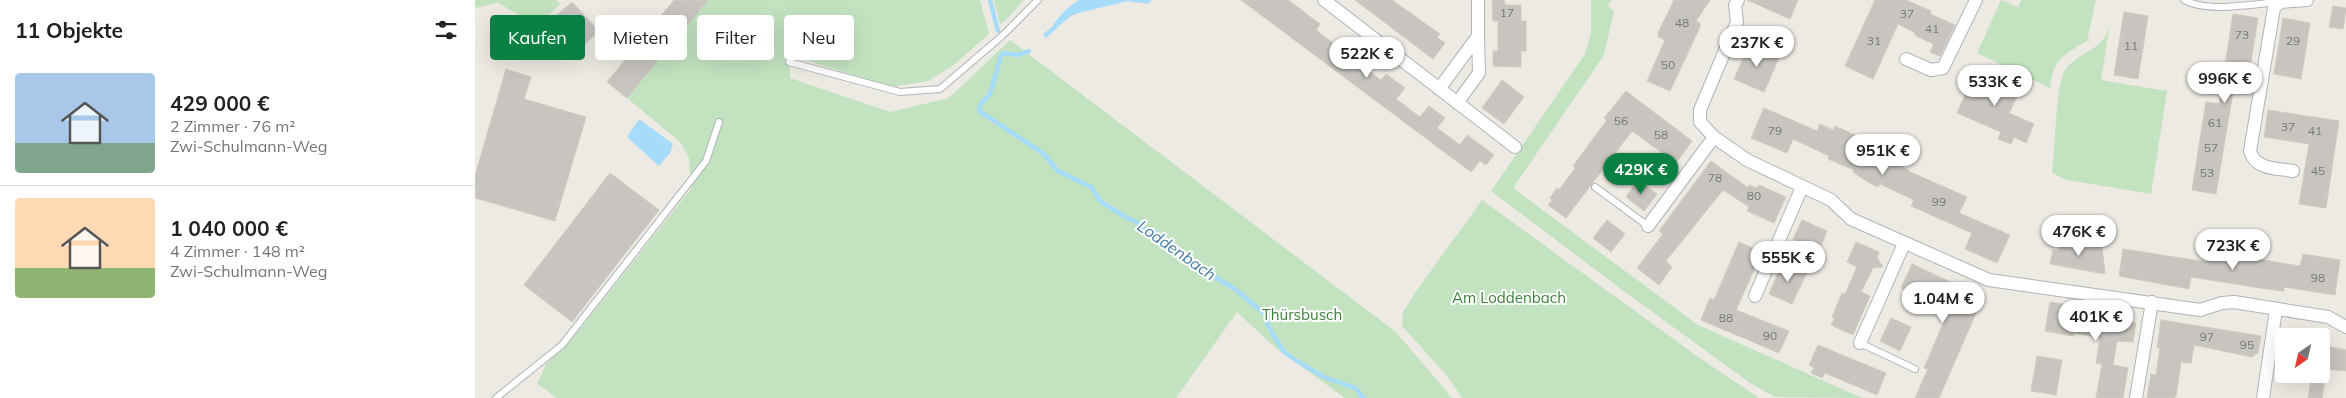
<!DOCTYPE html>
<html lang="de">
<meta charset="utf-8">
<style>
:root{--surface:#fff;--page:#f6f6f6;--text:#202124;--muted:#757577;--line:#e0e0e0;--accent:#0b8043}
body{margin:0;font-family:Mulish,sans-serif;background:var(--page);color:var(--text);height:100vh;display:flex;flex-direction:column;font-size:19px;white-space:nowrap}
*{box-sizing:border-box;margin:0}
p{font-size:16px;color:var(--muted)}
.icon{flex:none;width:28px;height:28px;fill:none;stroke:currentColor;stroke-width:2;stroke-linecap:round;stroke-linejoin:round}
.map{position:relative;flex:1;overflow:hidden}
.details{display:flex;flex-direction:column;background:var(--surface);width:475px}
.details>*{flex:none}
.guide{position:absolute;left:15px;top:15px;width:475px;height:45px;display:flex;gap:10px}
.needle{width:32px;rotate:214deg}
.tools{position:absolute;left:1800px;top:328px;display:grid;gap:10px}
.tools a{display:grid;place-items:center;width:55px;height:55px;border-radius:5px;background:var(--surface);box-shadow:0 5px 20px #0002;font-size:25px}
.price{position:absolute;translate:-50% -42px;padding:0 11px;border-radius:18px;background:#fff;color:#222;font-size:16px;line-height:32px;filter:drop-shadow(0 1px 2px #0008)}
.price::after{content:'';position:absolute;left:50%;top:30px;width:15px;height:11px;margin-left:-8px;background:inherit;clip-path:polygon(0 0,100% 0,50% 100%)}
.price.selected{background:var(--accent);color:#fff}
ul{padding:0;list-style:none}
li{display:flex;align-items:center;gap:15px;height:125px;padding:0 15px}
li+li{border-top:1px solid var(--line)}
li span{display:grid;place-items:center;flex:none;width:140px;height:100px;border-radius:5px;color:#555}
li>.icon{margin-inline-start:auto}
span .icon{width:60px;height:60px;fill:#fffc;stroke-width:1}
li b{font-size:21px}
h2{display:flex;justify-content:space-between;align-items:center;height:60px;padding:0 15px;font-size:21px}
.chip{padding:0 18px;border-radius:5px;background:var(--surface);box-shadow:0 5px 20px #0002;font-size:18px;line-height:45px}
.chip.selected{background:var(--accent);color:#fff}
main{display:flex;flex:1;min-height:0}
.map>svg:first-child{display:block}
.green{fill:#c3e3c0}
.water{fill:#a6dcfa}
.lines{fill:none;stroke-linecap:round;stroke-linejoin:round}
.stream{stroke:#a6dcfa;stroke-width:4.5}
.building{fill:#c8c4bf;stroke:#d1cbc1}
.service-casing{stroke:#b0b4b7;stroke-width:8}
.minor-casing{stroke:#b0b4b7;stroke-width:14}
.service{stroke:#fff;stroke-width:6}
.minor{stroke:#fff;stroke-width:12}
.labels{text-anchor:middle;stroke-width:4;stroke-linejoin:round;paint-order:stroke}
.number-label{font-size:12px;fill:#767879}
.park-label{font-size:15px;fill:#3d823a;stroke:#fff}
.water-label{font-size:16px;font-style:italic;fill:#4179a2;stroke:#fff}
</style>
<main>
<section class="details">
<h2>11 Objekte<svg class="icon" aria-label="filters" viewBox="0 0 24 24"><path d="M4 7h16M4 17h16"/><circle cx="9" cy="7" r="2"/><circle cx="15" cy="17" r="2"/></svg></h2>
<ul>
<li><span style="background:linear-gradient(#a9c7e8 70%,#7fa58c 0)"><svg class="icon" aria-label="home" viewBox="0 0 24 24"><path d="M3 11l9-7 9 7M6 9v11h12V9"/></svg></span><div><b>429 000 €</b><p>2 Zimmer · 76 m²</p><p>Zwi-Schulmann-Weg</p></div></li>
<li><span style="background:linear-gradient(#ffd9b3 70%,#8fb573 0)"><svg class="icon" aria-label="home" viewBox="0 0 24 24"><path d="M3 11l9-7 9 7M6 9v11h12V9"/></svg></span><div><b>1 040 000 €</b><p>4 Zimmer · 148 m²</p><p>Zwi-Schulmann-Weg</p></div></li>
</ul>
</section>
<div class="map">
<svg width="1871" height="398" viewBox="0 0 1871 398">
<rect width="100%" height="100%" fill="#ede9e3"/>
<path class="green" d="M0 0H81L85 4 66 23H59L23 3 0 8Z
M231 0H505L514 34 479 65 453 81 416 87 343 64 314 53 315 78 415 112 474 98 535 40 921 332 977 398H870L802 349 762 312 701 398H82L62 384 72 363 97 339 216 189 214 158 205 142 152 98Z
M519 0H549L530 21 525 24Z
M1116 0H1137L1133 6 1139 11 1129 55 1038 188 1223 325 1387 398 1300 397 1275 383 1150 292 1016 191 1110 54 1116 32Z
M1526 0 1543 7 1546 0H1621L1612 41C1589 55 1578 58 1575 88L1502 53Z
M1635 24 1626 80 1692 91 1676 194 1592 180 1577 173C1580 153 1581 83 1590 70 1604 50 1628 53 1635 24Z
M1007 200 1222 356 1284 398H987L973 377 927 326 928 312 940 293Z"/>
<path class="water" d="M604 0H677L673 4 653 1 603 13 596 16 581 28 578 25C585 15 594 6 604 0Z
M164 119 198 144 195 153 184 166 152 137Z"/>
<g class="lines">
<path class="stream" d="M515 0 523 31
M571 35 580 27
M554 51 543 55 529 53 526 56 515 94 505 105 504 111 569 154 583 171 616 187 626 202 654 219 662 222 668 228 682 233 700 252 761 290 791 315 793 326 809 352 822 361 849 377 880 388 889 398"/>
</g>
<path class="building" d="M199 0H233L204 35 184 18Z
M766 0H813L845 24 841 30 866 49 870 43 887 56 882 62 906 80 911 74 930 88 921 99 945 117 954 106 970 118 962 128 985 145 992 135 1019 155 1011 165 1005 161 996 172Z
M880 0H917L965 34 962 37 970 43 958 59Z
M1017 0H1029L1030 5H1046V21H1051V51H1046V67L1018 66V51H1023V21H1018Z
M1199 0H1235L1221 21 1225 23V27L1195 91 1172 81 1190 40 1183 37V33Z
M1272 0H1323L1315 19Z
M1400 0H1431L1456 11 1455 14 1480 25 1465 56 1455 52 1459 44 1441 36 1439 32 1423 24 1398 79 1370 66Z
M97 2 124 31 100 53 73 23Z
M1858 6 1871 8 1868 29 1854 27Z
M1649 12 1673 16 1663 79 1639 75Z
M1758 14 1783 18 1771 94 1758 92 1741 194 1717 190 1731 102 1744 104Z
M1808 18 1835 23 1826 79 1799 74Z
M168 38 188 54 152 98 132 82Z
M1275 43 1305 56 1289 92 1259 79Z
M1502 68 1546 88 1534 113 1559 124 1551 143 1539 137 1536 144 1523 139 1526 132 1482 113Z
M31 69 56 77 49 99 111 117 80 221 0 198V176Z
M1027 80 1049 97 1029 124 1007 108Z
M1151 91 1217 141 1201 163 1157 131 1091 218 1073 205 1077 200 1075 198 1082 188 1084 190 1100 168 1098 166 1132 120 1129 118Z
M1289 108 1342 131 1345 124 1358 130 1360 126 1380 135 1399 150 1423 161 1421 164 1434 170 1433 171 1492 197 1484 213 1535 235 1522 263 1490 249 1497 233 1436 206 1439 200 1405 184 1403 187 1396 184 1378 172 1379 170 1353 159 1354 156 1318 139 1312 153 1276 138Z
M1793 110 1864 121 1851 208 1824 204 1834 144 1789 137Z
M1236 161 1273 188 1274 185 1282 188 1284 185 1311 197 1299 223 1272 211 1274 207 1248 190 1191 261 1197 267 1184 285 1162 268 1188 234 1184 231Z
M135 173 184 210 97 322 49 285Z
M1163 180 1182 194 1169 211 1151 197Z
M1132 220 1150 234 1136 252 1118 238Z
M1327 220 1352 231 1344 251 1318 239Z
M1586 239 1627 246 1630 274 1575 264 1578 250 1584 251Z
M1264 242 1287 252 1261 310 1314 331 1304 353 1226 320 1235 298 1239 300Z
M1381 242 1404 252 1402 258 1408 267 1398 268 1386 292 1395 296 1378 335 1356 325 1360 318 1357 317 1367 293 1370 294 1382 267 1372 262Z
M1648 249 1732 262 1734 252H1739L1825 266 1828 254 1865 260 1860 295 1809 287V291L1792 289 1716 277 1714 289 1644 276Z
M1308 261 1332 272 1317 304 1294 294Z
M1437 264 1508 297 1464 398H1440L1453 369 1449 368 1474 310 1432 294 1433 291 1426 288Z
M1575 302 1611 308 1610 313 1634 317V321H1636L1637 317 1661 323 1658 342 1642 341 1638 365 1653 368 1648 398H1621L1627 364 1621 363 1625 338 1599 333 1598 336 1570 331Z
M1416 318 1436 327 1425 351 1405 341Z
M1686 320 1786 336 1783 353 1777 357 1719 345 1716 363 1706 362 1701 396 1699 398H1672L1676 374 1681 375 1685 348H1682Z
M1343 345 1411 373 1402 395 1350 373 1347 378 1336 373 1339 368 1334 365Z
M1851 346 1871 350V371L1847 369Z
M1562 356 1587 360 1581 395 1556 391Z
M1837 374H1851L1847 398H1833Z"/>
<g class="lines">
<g class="service-casing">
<path id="service" d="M1709 0C1732 13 1778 4 1804 2
M314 62 425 92 465 89 527 36 563 0
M1120 187 1173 226
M1385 343 1440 369
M21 398 87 345 231 161 244 122"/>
</g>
<g class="minor-casing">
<path id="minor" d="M849 0 1040 147
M1263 0 1260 5 1262 22 1225 110V122L1239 137 1272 160 1356 200 1376 219 1514 280 1725 310 1747 303 1759 302 1853 317 1871 327
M1431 59 1456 70 1468 68 1501 0
M964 89 1003 36V0
M982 103 1004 73 1003 36
M1818 171C1801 168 1781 170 1775 151L1799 8 1805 2 1832 0
M1173 226 1239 137
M1280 296 1327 187
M1385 343 1429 244
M1661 398 1677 302
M1788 398 1801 310"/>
</g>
<use href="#service" class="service"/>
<use href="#minor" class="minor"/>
</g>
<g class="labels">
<g class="number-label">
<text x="1032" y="17">17</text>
<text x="1432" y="18">37</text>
<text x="1207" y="27">48</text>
<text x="1457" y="33">41</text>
<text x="1767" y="39">73</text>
<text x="1399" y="45">31</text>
<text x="1818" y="45">29</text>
<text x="1656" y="50">11</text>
<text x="1193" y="69">50</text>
<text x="1146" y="125">56</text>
<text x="1740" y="127">61</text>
<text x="1813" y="131">37</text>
<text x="1300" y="135">79</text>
<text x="1840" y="135">41</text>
<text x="1186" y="139">58</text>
<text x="1736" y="152">57</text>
<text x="1843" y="175">45</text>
<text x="1732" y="177">53</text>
<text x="1240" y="182">78</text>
<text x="1279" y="200">80</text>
<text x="1464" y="206">99</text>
<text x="1843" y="282">98</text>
<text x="1251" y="322">88</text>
<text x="1295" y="340">90</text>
<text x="1732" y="341">97</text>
<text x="1772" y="349">95</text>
</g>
<g class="park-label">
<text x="1034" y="303">Am Loddenbach</text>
<text x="827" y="320">Thürsbusch</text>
</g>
<g class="water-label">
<text transform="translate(702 250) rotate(35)" y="6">Loddenbach</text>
</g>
</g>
</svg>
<div class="tools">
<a><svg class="needle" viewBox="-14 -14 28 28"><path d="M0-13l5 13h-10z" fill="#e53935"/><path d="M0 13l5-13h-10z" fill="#757577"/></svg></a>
</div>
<b class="price" style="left:1282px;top:68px">237K €</b>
<b class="price" style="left:892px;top:79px">522K €</b>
<b class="price" style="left:1750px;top:104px">996K €</b>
<b class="price" style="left:1520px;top:107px">533K €</b>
<b class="price" style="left:1408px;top:176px">951K €</b>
<b class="price selected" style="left:1166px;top:195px">429K €</b>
<b class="price" style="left:1604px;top:257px">476K €</b>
<b class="price" style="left:1758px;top:271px">723K €</b>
<b class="price" style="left:1313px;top:283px">555K €</b>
<b class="price" style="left:1468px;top:324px">1.04M €</b>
<b class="price" style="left:1621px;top:342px">401K €</b>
<div class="guide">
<a class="chip selected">Kaufen</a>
<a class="chip">Mieten</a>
<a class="chip">Filter</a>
<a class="chip">Neu</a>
</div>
</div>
</main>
